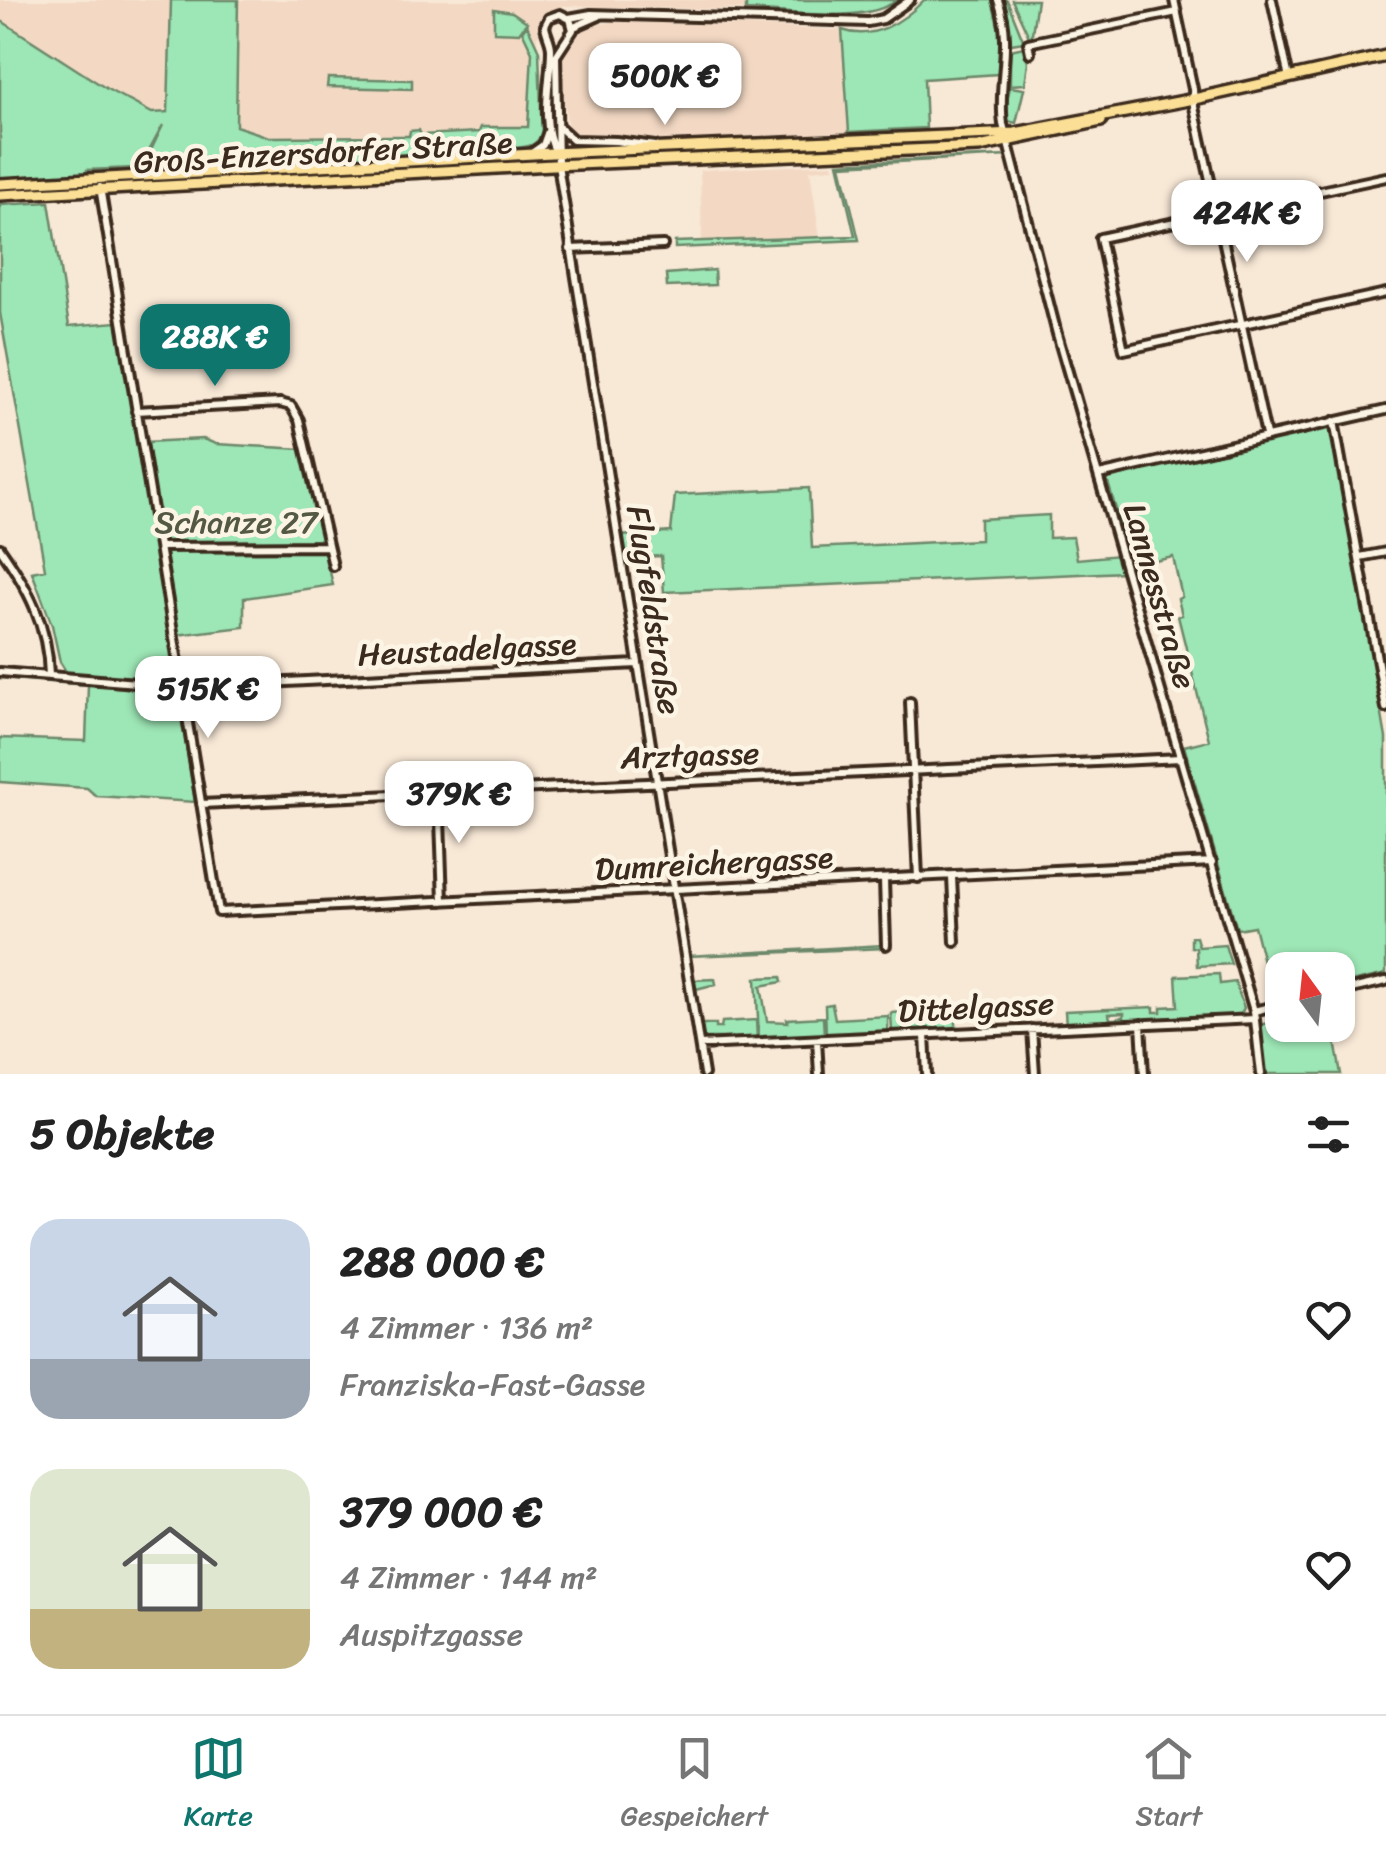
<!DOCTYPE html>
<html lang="de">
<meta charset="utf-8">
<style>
:root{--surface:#fff;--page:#f6f6f6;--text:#222;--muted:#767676;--line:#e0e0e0;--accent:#0f766e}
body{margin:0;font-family:Sriracha,sans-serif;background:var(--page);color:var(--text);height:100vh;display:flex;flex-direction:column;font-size:38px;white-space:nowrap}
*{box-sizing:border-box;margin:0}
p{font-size:32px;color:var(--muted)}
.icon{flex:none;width:55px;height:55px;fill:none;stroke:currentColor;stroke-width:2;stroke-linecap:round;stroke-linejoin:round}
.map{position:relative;height:1074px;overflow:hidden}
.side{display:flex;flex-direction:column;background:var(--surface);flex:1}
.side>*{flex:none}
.needle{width:65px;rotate:345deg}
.buttons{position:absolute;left:1265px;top:952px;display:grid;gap:20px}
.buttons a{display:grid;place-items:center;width:90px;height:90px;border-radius:20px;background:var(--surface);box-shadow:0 2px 8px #0004;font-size:50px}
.price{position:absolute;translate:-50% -85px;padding:0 22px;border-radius:20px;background:#fff;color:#222;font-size:32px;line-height:65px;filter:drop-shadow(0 2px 5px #0008)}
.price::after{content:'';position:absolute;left:50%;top:60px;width:30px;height:22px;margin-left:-15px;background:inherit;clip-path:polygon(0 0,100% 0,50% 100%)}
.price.current{background:var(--accent);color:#fff}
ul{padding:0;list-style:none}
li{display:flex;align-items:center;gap:30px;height:250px;padding:0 30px}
li span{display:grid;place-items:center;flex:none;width:280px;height:200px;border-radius:30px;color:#555}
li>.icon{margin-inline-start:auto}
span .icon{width:120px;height:120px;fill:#fffc;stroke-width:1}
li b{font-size:42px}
h2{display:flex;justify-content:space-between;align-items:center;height:120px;padding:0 30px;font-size:42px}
.tabs{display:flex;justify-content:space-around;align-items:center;height:140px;border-top:2px solid var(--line);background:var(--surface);font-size:28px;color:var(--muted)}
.tabs a{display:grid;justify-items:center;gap:5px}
.tabs .current{color:var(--accent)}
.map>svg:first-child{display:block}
.built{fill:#f3d9c4}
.green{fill:#9de6b5;stroke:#6c886a;stroke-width:2.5}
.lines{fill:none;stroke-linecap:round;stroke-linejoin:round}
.minor-casing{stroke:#3b2a1e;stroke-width:14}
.major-casing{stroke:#3b2a1e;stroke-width:16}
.minor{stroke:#fcf5e5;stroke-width:6}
.major{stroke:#fbdf96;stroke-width:9}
.labels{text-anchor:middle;stroke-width:9;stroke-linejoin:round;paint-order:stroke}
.street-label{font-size:32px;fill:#3b2a1e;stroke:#fcf5e5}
.park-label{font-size:32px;fill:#545944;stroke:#fcf5e5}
</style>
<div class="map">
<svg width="1386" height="1074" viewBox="0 0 1386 1074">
<rect width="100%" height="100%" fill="#f8e8d6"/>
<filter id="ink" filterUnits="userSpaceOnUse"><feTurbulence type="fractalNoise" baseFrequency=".01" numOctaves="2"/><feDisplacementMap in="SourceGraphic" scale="20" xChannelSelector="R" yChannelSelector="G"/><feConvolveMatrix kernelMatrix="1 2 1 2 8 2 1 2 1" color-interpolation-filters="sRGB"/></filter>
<g filter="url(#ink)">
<path class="built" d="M0 0H746V10L562 6 537 37 543 132 245 146 170 125 37 49 0 20Z
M619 21 842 30 849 132 666 141 576 136 568 129 559 65 562 50 573 43 584 26Z
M833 164 834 168 810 170 820 238 785 240 777 237 702 241 700 170Z"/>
<path class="green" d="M171 0H238L236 126 269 137 395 136H409L410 131 419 130 421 135 479 132 481 127H528L532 52 522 31 527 25 539 51 542 135C534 146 530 147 515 148L239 167 236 154 235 161 230 163 143 167 163 125 142 164 136 168 87 170V176L0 181V20L107 89 152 113 168 112Z
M746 0H897C866 25 786 11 746 10Z
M901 0H905L883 15 864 19 604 12V10L868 17 885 12Z
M924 0H992L1000 34 998 74 924 79 926 128 849 132 842 30C873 41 903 22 924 0Z
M1002 0H1007L1024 42 1011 44Z
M1012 0H1037L1031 40 1030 39Z
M494 9 512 12 527 22 519 33 494 32Z
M1024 47 1028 62 1025 84 1010 85V50Z
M328 78 412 80V89L327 87Z
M1010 87 1024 89 1016 123 1007 121C1003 107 1008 98 1010 87Z
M987 138 928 146 570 163V159Z
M1009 156 841 165 859 240 675 248V242L855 236 838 163Z
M399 166 372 172 145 184 170 178Z
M49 202 69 326 117 322 176 676 171 682 67 673 60 662 52 625 32 572 45 569 0 313V205Z
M714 270 715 285 667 287 666 274Z
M1332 426 1386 738V974L1338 985V970H1282V999L1273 1001 1254 926 1237 929 1184 746 1209 740 1178 616 1182 615 1178 599 1182 597 1173 557 1133 566 1106 476Z
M203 439 216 444 302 449 333 585 244 598V627L176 635 146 442Z
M809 488 812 548 980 540V519L1049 515V538L1073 537 1077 559 1119 555 1124 572 664 592 661 556 624 558 621 536 671 532 675 495Z
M0 675 173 693 180 707 195 802 96 796 87 788 0 782V738L86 741 88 685 0 678Z
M1191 937H1196L1199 947 1225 945 1231 964 1197 966 1196 948 1191 947Z
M884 945 885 948 688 956Z
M1219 974 1220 984 1235 982 1244 1008 1239 1018 1118 1024V1018L1124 1017V1013L1109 1014 1110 1019H1116L1117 1023 1066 1026 1065 1011 1154 1007V1012H1161V1007L1178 1006 1176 976Z
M781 977 782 982 761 986 767 1021 788 1022 787 1019 823 1017 824 1035 759 1038 756 978Z
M715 979 716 984 696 989 701 1024H716V1028H721L722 1022 756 1020 757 1038H704L692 980Z
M832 1004 835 1019 888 1016V1032L826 1035 825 1005Z
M956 1009V1028L892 1031 891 1013Z
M1282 1020V1025H1332L1341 1074H1264L1259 1025Z"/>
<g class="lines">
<g class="minor-casing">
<path id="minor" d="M998 0C1014 45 997 81 1003 124L1057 334 1254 1011 1261 1074
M1174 0 1193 89 1194 107 1266 435
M1272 0 1289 78
M569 18 591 14 868 22 883 19 910 0
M574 27 599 16
M1030 53 1028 43 1177 12
M559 127 573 140 616 141 655 146
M533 152 543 145 548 131
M556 152C539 122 551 81 551 49 551 41 546 34 545 26L549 18 560 14 570 19 573 30 556 56 558 165 704 1074
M1386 177 1100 238 1124 350 1386 293
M100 187 219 912 1212 862
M570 249 663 245
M136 411 280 403 291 406 299 420 333 566
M1334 421 1386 708
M1099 475 1386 410
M159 547 328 546
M0 548C28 588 48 625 49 675
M1360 557 1386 552
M0 672 187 687 637 664
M910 702 918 878
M439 792 443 901
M201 804 1181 758
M952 877 955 942
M884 880 886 945
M1338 992 1386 981
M1254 1011 1282 1004
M1141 1024 1144 1074
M1032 1029 1035 1074
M925 1035 927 1074
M817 1040 819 1074
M700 1045 1255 1019"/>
</g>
<g class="major-casing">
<path id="major" d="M0 184 552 153 1015 133 1194 99 1386 56
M0 195 553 165 979 147 1101 121"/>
</g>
<use href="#minor" class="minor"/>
<use href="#major" class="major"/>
</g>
</g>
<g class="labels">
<g class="street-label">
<text transform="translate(323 152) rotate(-3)" y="11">Groß-Enzersdorfer Straße</text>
<text transform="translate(1160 596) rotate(74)" y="11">Lannesstraße</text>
<text transform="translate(654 610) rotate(81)" y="11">Flugfeldstraße</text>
<text transform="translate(467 649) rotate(-3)" y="11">Heustadelgasse</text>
<text transform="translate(690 755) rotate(-2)" y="11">Arztgasse</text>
<text transform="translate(714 863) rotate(-3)" y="11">Dumreichergasse</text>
<text transform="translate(976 1007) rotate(-3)" y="11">Dittelgasse</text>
</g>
<g class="park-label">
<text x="236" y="533">Schanze 27</text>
</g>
</g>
</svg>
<div class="buttons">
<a><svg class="needle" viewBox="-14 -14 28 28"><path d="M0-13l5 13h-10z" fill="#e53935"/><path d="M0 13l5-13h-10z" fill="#767676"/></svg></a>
</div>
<b class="price" style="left:665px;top:128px">500K €</b>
<b class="price" style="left:1247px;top:265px">424K €</b>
<b class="price current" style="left:215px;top:389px">288K €</b>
<b class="price" style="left:208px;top:741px">515K €</b>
<b class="price" style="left:459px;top:846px">379K €</b>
</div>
<section class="side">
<h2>5 Objekte<svg class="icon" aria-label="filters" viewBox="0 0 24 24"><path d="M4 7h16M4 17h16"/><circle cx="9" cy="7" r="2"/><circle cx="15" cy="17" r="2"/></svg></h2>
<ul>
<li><span style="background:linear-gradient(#c9d6e8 70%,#9aa5b1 0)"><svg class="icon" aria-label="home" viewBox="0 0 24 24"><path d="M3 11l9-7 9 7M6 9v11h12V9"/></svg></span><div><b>288 000 €</b><p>4 Zimmer · 136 m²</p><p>Franziska-Fast-Gasse</p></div><svg class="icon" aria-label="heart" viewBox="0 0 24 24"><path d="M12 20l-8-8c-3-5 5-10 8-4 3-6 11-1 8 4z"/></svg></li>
<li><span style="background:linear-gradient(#dfe7d0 70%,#c2b280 0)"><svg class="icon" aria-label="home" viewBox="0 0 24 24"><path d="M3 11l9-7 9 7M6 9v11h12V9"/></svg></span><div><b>379 000 €</b><p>4 Zimmer · 144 m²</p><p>Auspitzgasse</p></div><svg class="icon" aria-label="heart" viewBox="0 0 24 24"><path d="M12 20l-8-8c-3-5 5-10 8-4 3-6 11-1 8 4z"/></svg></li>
</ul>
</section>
<nav class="tabs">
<a class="current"><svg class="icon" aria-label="map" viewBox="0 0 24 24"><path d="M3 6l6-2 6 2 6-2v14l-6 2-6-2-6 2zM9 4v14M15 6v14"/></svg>Karte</a>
<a><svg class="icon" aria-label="saved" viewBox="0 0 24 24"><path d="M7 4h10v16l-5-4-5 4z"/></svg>Gespeichert</a>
<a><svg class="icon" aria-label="home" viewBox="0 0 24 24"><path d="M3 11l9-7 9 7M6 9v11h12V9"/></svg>Start</a>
</nav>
